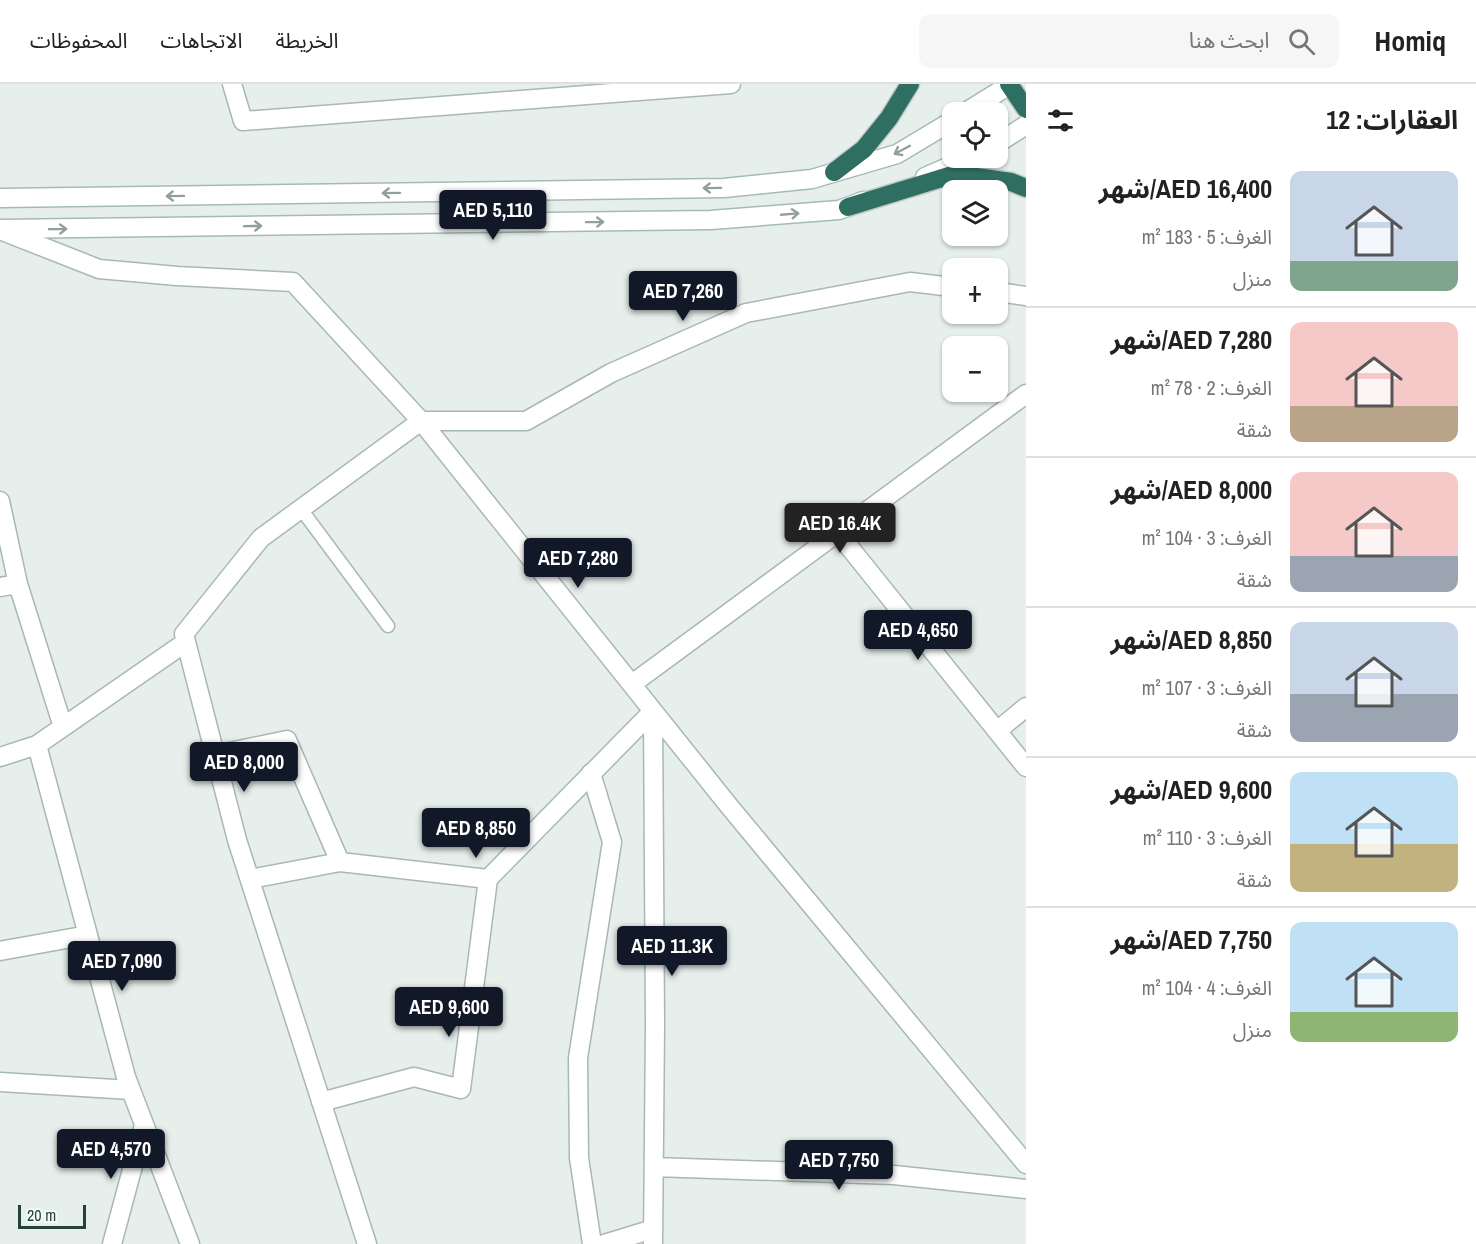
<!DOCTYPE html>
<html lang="ar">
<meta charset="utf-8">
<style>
:root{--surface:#fff;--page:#f6f6f6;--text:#222;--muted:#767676;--line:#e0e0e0;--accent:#111827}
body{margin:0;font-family:"Archivo Narrow","Noto Sans Arabic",sans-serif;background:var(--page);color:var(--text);direction:rtl;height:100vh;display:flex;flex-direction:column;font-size:22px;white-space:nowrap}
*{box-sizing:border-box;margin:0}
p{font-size:20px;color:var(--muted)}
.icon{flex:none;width:33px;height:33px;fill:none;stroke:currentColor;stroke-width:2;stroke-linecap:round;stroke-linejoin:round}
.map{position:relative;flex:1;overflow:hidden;direction:ltr}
.details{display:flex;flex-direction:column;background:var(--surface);width:450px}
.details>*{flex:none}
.controls{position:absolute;left:942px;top:18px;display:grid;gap:12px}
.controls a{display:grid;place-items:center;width:66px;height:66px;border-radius:12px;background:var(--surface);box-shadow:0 2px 4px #0004;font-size:30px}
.scale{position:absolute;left:18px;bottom:15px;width:68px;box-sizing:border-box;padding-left:6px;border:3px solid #24423a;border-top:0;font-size:16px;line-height:21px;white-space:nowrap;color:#24423a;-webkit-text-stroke:4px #f7fbf9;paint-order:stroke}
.price{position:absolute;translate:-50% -51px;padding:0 14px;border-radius:6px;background:var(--accent);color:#fff;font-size:20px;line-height:39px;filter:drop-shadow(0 2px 3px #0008)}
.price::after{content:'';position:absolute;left:50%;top:36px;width:18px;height:14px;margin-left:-9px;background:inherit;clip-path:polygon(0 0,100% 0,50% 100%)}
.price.active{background:#222;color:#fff}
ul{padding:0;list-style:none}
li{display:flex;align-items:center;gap:18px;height:150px;padding:0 18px}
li+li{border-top:2px solid var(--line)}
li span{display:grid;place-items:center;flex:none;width:168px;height:120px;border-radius:12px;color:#555}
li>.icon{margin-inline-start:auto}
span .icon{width:72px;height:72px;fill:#fffc;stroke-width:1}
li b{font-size:26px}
h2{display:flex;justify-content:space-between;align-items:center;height:72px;padding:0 18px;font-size:26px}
header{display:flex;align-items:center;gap:36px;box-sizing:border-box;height:84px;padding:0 30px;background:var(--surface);border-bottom:2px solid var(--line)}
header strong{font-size:28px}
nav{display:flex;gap:33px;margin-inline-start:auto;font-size:21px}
.search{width:420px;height:54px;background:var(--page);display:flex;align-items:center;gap:15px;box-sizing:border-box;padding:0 21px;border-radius:12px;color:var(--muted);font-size:22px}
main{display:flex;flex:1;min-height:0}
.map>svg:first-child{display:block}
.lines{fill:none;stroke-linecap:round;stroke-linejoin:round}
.lane-casing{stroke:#a8b8b2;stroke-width:15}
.street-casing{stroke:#a8b8b2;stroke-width:21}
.secondary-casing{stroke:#a4bbb3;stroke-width:21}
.highway-casing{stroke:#c2cac8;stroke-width:21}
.lane{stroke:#fff;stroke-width:12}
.street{stroke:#fff;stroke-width:18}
.secondary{stroke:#fff;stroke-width:18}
.highway{stroke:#2f6f62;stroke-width:18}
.oneway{stroke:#92a09c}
</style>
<header>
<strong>Homiq</strong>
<div class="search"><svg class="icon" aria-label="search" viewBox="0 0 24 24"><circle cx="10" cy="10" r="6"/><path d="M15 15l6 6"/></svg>ابحث هنا</div>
<nav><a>الخريطة</a><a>الاتجاهات</a><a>المحفوظات</a></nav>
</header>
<main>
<section class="details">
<h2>العقارات: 12<svg class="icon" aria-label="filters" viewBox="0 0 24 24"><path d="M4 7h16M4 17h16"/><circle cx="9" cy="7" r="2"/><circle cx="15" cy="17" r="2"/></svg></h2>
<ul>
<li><span style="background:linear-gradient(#c9d6e8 75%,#7fa58c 0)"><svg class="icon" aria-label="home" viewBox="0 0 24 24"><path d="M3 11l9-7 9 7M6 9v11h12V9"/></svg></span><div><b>AED 16,400/شهر</b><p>الغرف: 5 · 183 m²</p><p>منزل</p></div></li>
<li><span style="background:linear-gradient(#f6c9c9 70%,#b9a48a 0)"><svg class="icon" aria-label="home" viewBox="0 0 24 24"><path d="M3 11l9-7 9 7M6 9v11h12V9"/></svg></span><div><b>AED 7,280/شهر</b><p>الغرف: 2 · 78 m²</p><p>شقة</p></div></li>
<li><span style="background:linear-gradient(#f6c9c9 70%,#9aa5b1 0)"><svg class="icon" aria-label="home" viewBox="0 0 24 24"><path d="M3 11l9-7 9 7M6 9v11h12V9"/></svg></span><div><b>AED 8,000/شهر</b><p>الغرف: 3 · 104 m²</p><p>شقة</p></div></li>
<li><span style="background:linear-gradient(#c9d6e8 60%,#9aa5b1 0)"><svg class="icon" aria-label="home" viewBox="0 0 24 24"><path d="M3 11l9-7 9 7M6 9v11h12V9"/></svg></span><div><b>AED 8,850/شهر</b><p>الغرف: 3 · 107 m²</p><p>شقة</p></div></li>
<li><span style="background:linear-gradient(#bfe0f5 60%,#c2b280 0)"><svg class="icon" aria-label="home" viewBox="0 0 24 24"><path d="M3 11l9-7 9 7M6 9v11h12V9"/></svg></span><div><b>AED 9,600/شهر</b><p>الغرف: 3 · 110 m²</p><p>شقة</p></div></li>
<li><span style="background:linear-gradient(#bfe0f5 75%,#8fb573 0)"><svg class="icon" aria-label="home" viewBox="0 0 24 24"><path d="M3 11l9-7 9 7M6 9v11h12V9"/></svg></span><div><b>AED 7,750/شهر</b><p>الغرف: 4 · 104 m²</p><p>منزل</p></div></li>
</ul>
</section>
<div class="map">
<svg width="1026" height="1160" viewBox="0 0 1026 1160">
<rect width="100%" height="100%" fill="#e6efeb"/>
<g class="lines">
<g class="lane-casing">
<path id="lane" d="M301 425 388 542"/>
</g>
<g class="street-casing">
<path id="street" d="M232 0 243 37 731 0
M0 146 99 185 177 192 293 198 421 337 729 722 1026 1080
M998 208 1026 212
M0 417 18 500
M838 449 1026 683
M0 503 18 500 63 643
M632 600 1026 310
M653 627 655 940 653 1160
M997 647 1026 623
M37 661 126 993 190 1160
M215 671 287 656 340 778
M0 673 37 661 186 558
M591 689 612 758 578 974 579 1074 592 1160
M250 795 340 778 488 795 653 627
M0 867 88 851
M0 998 131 1006
M321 1018 414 993 461 1005 488 795
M654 1083 894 1091 1026 1105
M112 1160 144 1041
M367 1160 237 756 184 550 261 454 421 337H526L611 289 746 229 910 198 952 203
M604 1160 653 1145"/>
</g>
<g class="secondary-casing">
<path id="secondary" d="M966 28 1011 0
M998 59 1026 41
M925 93 968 74
M0 114 724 104 812 95 897 70 952 37
M0 145 711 136 839 126 863 117"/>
</g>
<g class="highway-casing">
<path id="highway" d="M1009 0 1026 25
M834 88 864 65 889 34 910 0
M848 123 955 90 1011 98 1026 104"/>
</g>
<use href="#lane" class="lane"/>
<use href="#street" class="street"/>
<use href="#secondary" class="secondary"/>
<use href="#highway" class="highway"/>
</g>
<defs><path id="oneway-shaft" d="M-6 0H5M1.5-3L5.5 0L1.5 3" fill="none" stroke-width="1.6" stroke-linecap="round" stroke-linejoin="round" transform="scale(1.5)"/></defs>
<g class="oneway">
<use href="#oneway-shaft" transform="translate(902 66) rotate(152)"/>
<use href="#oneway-shaft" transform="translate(712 104) rotate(179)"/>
<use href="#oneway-shaft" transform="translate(391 109) rotate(179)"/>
<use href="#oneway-shaft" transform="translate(175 112) rotate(179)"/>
<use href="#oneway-shaft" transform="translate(790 130) rotate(-5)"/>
<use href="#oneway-shaft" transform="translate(595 138) rotate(-1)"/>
<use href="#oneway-shaft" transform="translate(253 142) rotate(-1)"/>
<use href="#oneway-shaft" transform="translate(58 145) rotate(-1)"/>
</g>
</svg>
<div class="controls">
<a><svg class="icon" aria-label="locate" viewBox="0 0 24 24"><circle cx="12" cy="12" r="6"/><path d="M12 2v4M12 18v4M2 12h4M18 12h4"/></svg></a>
<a><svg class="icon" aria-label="layers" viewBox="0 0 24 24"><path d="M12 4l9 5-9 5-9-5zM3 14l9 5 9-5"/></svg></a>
<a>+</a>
<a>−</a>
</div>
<div class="scale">20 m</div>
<b class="price" style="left:493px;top:157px">AED 5,110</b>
<b class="price" style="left:683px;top:238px">AED 7,260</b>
<b class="price active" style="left:840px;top:470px">AED 16.4K</b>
<b class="price" style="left:578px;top:505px">AED 7,280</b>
<b class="price" style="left:918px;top:577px">AED 4,650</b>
<b class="price" style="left:244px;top:709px">AED 8,000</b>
<b class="price" style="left:476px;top:775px">AED 8,850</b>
<b class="price" style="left:672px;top:893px">AED 11.3K</b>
<b class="price" style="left:122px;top:908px">AED 7,090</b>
<b class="price" style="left:449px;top:954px">AED 9,600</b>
<b class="price" style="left:111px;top:1096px">AED 4,570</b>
<b class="price" style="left:839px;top:1107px">AED 7,750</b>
</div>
</main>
